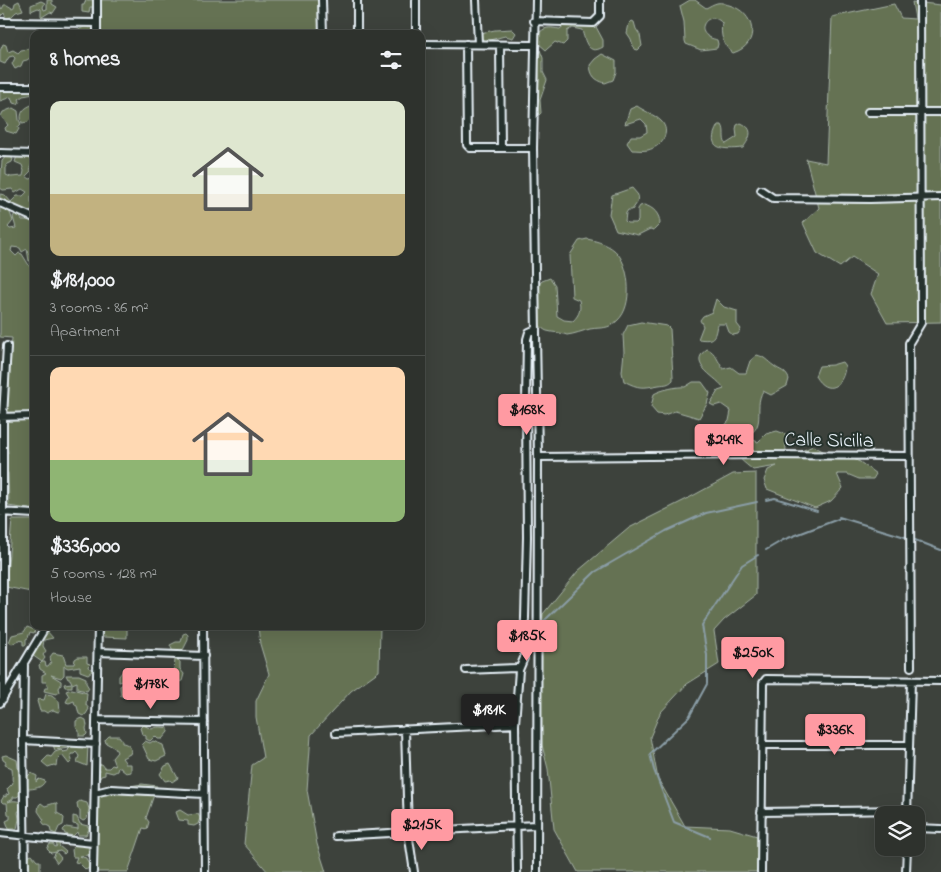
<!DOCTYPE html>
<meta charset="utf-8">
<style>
:root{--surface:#2e322d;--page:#363a35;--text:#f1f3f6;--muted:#a7aaaa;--line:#494d49;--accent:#ff9aa2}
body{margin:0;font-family:"Indie Flower",sans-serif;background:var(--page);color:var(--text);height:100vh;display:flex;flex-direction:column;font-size:19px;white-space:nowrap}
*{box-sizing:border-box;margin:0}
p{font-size:16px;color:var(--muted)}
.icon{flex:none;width:28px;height:28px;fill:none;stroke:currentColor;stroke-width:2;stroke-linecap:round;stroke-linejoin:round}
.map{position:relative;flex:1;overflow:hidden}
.sheet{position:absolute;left:30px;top:30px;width:395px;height:600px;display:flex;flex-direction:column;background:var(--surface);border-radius:10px;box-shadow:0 5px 20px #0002,0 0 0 1px var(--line)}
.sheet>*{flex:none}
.fabs{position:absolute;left:875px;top:806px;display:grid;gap:10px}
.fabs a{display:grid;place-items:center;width:50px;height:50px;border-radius:10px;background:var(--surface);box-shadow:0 5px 20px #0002,0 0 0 1px var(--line);font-size:25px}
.price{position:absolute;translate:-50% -42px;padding:0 11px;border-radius:5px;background:var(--accent);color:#111;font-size:16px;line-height:32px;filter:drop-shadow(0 1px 2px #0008)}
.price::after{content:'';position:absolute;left:50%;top:30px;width:15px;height:11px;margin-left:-8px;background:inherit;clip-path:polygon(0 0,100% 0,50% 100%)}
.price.current{background:#222;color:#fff}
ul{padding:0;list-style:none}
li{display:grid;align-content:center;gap:10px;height:265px;padding:0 20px}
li+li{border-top:1px solid var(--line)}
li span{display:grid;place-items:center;height:155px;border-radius:10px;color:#555}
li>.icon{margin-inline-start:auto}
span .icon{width:90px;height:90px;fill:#fffc;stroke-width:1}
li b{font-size:21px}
h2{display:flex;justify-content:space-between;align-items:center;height:60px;padding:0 20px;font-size:21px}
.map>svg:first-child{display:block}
.green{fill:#657253;stroke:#a6b2a6}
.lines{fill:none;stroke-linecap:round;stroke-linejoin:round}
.stream{stroke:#8a9da6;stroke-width:2}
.minor-casing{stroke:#e8f1f8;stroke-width:10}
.minor{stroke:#26332d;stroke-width:6}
.labels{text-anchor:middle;stroke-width:4;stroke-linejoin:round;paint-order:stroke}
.street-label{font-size:20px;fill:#e8f1f8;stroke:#26332d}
</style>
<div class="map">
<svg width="941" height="872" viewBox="0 0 941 872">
<rect width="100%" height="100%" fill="#3d423c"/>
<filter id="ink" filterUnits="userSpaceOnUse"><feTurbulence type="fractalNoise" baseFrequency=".02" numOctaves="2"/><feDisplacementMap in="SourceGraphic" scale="10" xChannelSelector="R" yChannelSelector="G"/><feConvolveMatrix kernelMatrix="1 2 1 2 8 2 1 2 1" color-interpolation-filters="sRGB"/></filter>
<g filter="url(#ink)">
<path class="green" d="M47 0H52V4L57 7 53 13 50 12 42 17 41 16V9L38 8 31 11V5L41 1 45 3 43 7 44 10 47 9Z
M86 0H322L323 34H76L77 30 87 26 90 28 94 25 95 17 92 14V7H90L89 13 82 12V5H84Z
M690 0H695L706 8C710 6 713 4 717 3 723 2 724 4 729 5 755 12 762 44 733 53 723 46 720 35 722 23 710 9 694 29 709 37 712 39 715 39 717 40L718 44 717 48 701 50 686 44 685 41 684 22 680 6Z
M19 1 23 10 16 12 11 17 6 18 4 13 0 17V6L2 9 4 5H7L12 8 14 7 15 3Z
M912 2 941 5V322L887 323 871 294 878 274 852 257 840 267 817 253 803 223 819 208 806 159 826 163 832 17 894 4 901 18 915 19Z
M632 21 634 22 636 29 640 35 642 46 638 50 634 49 631 39 627 33 629 24Z
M568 22 595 25 603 40V47C588 56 585 41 582 30L572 28 567 31V41L563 45 555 42 546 50 538 43 540 32C547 26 551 28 560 29Z
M512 29 516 33 513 38 505 36 486 41 479 39 480 33 495 30Z
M3 44 6 45 8 52 13 50 18 53 21 50 34 48V55L27 60 23 61 21 66 15 69 12 64 15 58 13 56 9 57 5 64 0 62V51Z
M540 50 543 58V72L547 80 540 100 541 113 539 115 537 109 539 77 538 57Z
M602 54 616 61V72L613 80 605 83C595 80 591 76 590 65L595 59Z
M0 85 33 90 34 94 23 96 19 99 20 101 18 104 13 103 11 97 0 101Z
M34 104V119H31L28 122 22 123C19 113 23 108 34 104Z
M637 106C644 111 655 115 661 121 672 132 661 147 648 150 643 151 637 150 632 150L627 143 631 136H640L647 132 646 124 641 119 625 124 630 109Z
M13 108 18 111 19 120 21 124 18 127 19 129 16 134 6 131 5 128 8 125 1 116 3 112Z
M741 123C755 129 750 138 743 148 724 150 704 150 718 125H722C726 131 722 138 726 144L737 137 736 129 737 125Z
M7 155 13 159 12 162 6 165V175L11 177 23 176 24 171 22 165 15 162 17 156 29 158 34 156V165L30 166 31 171 26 176 30 179 34 178V195L31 196V202L34 207 30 211C25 212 13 207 11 202L7 204 0 201V194L5 195 11 202 17 196H23L27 192 22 189 15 193 12 189 3 190 0 188 2 161Z
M632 188 638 195 637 203 632 210H628L626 213 625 221 627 223H636L638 221V209L640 206 644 205C653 207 660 214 660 224L654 230 650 229 638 235 616 230 609 214 612 195Z
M0 207 9 210 13 221 8 227 10 229 16 228 13 217 15 214 19 215 22 220H34V260L29 261 27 249 22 252 20 248 12 247 11 251 16 256 19 253 22 254 30 267 31 262 34 263V511L31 512 29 509 8 506 9 503 8 473 3 466 5 453H8L5 425 7 424V416L4 409H7L8 401 5 400 4 396 8 394 4 393 6 386 9 387V376L8 372 10 369 12 338 0 337Z
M587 239C597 241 611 245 618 254 630 269 633 306 618 320 608 330 602 327 590 329 582 331 575 334 567 335 560 332 554 333 547 331 535 327 534 305 531 294L542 281 550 278 555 285 557 316 564 320 573 321C580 314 581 309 579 300L572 297 570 255 579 241Z
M716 299 724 307 737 311V324L741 329 738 334 733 335 729 332 726 324H717C715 339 713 341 698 339L703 326 700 320 703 316 712 312Z
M641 322 667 326 670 329 673 376V380C668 385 666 384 659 385 643 388 639 389 624 381L622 372 624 352 623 335 628 325Z
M707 349C716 352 718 362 723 369L731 367 739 373H746L750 361 757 355C765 357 767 361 774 366 780 371 785 370 789 379L787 386 771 395 763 391C752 409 770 429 741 438 732 440 725 438 719 432L729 421 731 411 721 404 714 406 710 404 718 391 724 389C720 378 685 365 707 349Z
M842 362 845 366C844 386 827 397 815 376L819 366 832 365Z
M693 382H702L710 393 707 404 699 418 675 411 664 415 657 414 651 407 654 394C660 390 678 386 685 387Z
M777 431 785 434 786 451 799 452 813 446 827 453H839L860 462 876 474 873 479H859L847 474H837L843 488 831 501 815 508 767 489 764 480 768 470 777 466 753 470C744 462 734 457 735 444L738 441 747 442 751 439 758 442 766 434Z
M756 473V595L724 620 714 631 719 664 687 684 660 713 650 737 658 779 685 826 730 828 757 836 758 872H578L554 829 548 769 542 745 541 660 543 614 578 571 629 528 685 500 733 474Z
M12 520H34V590L31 592 6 587Z
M102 626 127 627V638L102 637Z
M258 626 380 627 379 671 351 691 311 735 307 790 317 844 326 872H268L244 844 252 765 263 758 256 717V701L269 674 260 644Z
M27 627 35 630 34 633 30 632 28 638 26 639V645H23V641L19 640 12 644 9 642 12 635 24 632Z
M47 631 53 638 44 640 43 646 46 651 43 655 45 658 42 662H45L46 666H48L51 662 50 657 53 653 63 655 66 664H74L75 659 78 657H87V663L90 664 89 667 92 671 88 674 80 671V666L68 668 64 666V675L61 678 51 675 61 681V685L59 688 60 692 56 694 44 691 45 688H48V685L46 682H42V675L46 673 40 669 39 665 42 662 32 655 34 650 38 648 36 646Z
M186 633 188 635V640L182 652H173L170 645 176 642H181L183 634Z
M175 660 180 662V669L184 674 182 681 177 682C172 680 168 677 169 672L174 671Z
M126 670H130L133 675 129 686 132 693C129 696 125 697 121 696L120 686 125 683 123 681 119 682V676L122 672Z
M66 675H79L86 678V683L89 688 87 691 77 689V682L72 684V687H65L64 684 72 683 70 679H68Z
M72 689 87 693 86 705 89 709 86 714 83 716 79 714 77 706 75 705 74 701 69 703 66 702 69 696 66 691Z
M46 694 52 695 59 701 60 711 58 712 53 710 47 713 44 711H40L37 701 39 699 44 700Z
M82 718 86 720 87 726 86 728 87 734 85 736H79V731L76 727V721L79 719Z
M143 725 152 729C156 726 163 727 168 728V732L162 739H158L155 736 150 741 146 739V736L142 734 140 728Z
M109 736H119L122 740V743C127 743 133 748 130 754L122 758 125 762V764H131V772L126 773 121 769V767H118L117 771 113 773 105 771V775L101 776 99 780 96 779 97 775H98L100 770 97 767 98 765 102 764 105 768H109L112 765 115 766 112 758 117 752 115 748 106 743 105 740Z
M145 741 150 743 153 741 163 745 166 756 156 761 149 759 142 744Z
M53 745H88L87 766 77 762 79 756 76 752 74 754H71L72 761 69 764 62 755 57 760 56 766 54 765 48 767 42 762 48 756 51 757 55 752 61 750 63 752 68 751 69 748 55 750Z
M6 755 17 760 19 776 21 777V785H19L21 787V794L17 797H13V799L8 802C13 800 20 800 23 805L18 812 19 819 17 829H9L6 821 10 819V815L8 814 7 803H3L1 801 4 796 6 797V795L9 794 7 789 13 783C11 778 13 774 12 768L5 765 6 762 3 760 2 756Z
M170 764 178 778 172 782 170 780 165 781 160 774 165 766Z
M31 773 37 776 36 782 39 779 45 781C42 788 34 789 27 789V777Z
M142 784 157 786 146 818 149 822 147 829 143 828 128 872H90L93 852 96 807 98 804 96 801V796L99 794 107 795 118 788Z
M80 801 87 803 89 809 87 819 83 821 80 819V810L78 809 77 803Z
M41 803 45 806 55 803 57 804V813L61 815 64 818 63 825 59 827 56 834 51 832 50 827 44 824 42 821 44 820 38 811 39 805Z
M180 810 188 815 198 814 200 818 198 824 194 826 188 825V821L179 820 176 812Z
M73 816 77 817 80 824 88 826 89 829 86 835H78L77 832 73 836 65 834 63 830 66 827 78 829V825L73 824Z
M57 835 61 842 59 846 66 852 64 854 60 851 56 852 61 858 57 863 53 857 56 852 51 853 47 849 50 844H53L55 847 57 846 53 837Z
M87 841 90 847 88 855 79 856 86 858 90 867 86 870 79 863 75 862 77 857H73L72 850 74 846 68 843Z
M32 855 37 861H40V872H27L29 866 27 857Z"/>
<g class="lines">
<path class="stream" d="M766 500 775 498 817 511
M839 517 905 537
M915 540 941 550
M766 550 783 540 841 518
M544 621 595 572 666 531 706 513 757 502
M710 837 674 822 654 770 650 754 689 717 707 684V655L702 625 742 565 758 555"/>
<g class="minor-casing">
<path id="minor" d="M322 0 323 34
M416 0V34
M476 0 478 44
M536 0 533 148 538 457 537 872
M534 21 593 23 600 16V0
M0 22 97 23
M97 34V0
M357 34V0
M421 44 534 45
M466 44 467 145 470 148H533
M500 45 501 148
M0 87H34
M868 112H941
M0 153 34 154
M761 190 773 198 870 199 941 197
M0 203 34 218
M0 417 34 416
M538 457 761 455 909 456
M0 512 34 514
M203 626 205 872
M98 652 204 656
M24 663 23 740 25 872
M911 667 909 343 921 323 920 0
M466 670 517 668 519 670 515 724
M519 670 524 658 527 537 526 403 527 339 529 332 536 329
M3 699V417L7 346
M0 703 46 626
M97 720 204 722
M405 729 408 832 414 872
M336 733 515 724 517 872
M23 740 96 744
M762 745H908
M95 793 111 789 204 794
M761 812 906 810
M907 815 911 681
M916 828 941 829
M0 833 93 843
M336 836 536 825
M93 872 98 626
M761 872 763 683 766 679 941 681
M906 872 907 848"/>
</g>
<use href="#minor" class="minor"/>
</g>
</g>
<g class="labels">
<g class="street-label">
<text transform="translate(829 439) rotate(1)" y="7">Calle Sicilia</text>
</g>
</g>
</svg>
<div class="fabs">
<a><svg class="icon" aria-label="layers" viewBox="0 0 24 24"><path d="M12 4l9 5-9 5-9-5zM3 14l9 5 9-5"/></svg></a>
</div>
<b class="price" style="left:527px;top:436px">$168K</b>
<b class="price" style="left:724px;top:466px">$249K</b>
<b class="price" style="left:527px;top:662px">$185K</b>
<b class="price" style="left:753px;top:679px">$250K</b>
<b class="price" style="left:151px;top:710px">$178K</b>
<b class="price current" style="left:489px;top:736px">$181K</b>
<b class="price" style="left:835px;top:756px">$336K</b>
<b class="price" style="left:422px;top:851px">$215K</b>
<section class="sheet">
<h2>8 homes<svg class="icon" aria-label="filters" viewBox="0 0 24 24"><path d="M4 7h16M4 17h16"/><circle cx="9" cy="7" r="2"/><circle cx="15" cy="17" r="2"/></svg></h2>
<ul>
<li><span style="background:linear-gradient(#dfe7d0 60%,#c2b280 0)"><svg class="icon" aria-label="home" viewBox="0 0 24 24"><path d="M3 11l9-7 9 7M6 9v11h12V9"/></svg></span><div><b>$181,000</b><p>3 rooms · 86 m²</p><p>Apartment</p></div></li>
<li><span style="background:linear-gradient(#ffd9b3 60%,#8fb573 0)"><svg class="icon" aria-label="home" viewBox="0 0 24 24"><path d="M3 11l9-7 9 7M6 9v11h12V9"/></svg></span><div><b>$336,000</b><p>5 rooms · 128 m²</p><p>House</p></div></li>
</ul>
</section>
</div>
